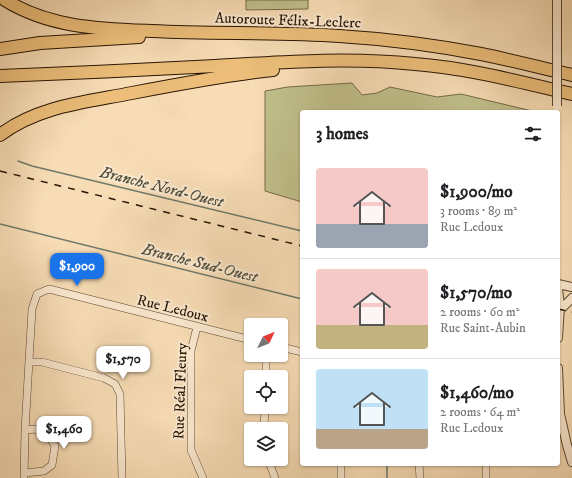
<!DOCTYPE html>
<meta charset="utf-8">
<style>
:root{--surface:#fff;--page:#f2f2f2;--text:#202124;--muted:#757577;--line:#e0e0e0;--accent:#1a73e8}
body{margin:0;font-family:"IM FELL DW Pica",serif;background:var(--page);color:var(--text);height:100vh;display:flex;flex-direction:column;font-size:15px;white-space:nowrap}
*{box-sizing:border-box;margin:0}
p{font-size:13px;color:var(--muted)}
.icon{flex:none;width:22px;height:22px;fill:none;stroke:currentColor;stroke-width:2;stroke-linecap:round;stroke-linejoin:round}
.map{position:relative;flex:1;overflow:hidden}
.drawer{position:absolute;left:300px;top:110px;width:260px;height:356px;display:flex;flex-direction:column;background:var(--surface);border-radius:4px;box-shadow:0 1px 3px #0004}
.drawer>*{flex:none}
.needle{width:26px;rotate:47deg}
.tools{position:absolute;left:244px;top:318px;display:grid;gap:8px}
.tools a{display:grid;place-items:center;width:44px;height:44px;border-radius:4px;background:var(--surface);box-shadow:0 1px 3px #0004;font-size:20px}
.price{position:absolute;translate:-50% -34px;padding:0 9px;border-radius:8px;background:#fff;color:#222;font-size:13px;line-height:26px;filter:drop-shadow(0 1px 2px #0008)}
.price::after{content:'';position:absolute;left:50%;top:24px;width:12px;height:9px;margin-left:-6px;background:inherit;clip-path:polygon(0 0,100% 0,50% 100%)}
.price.on{background:var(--accent);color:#fff}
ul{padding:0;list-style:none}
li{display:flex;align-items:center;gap:12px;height:100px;padding:0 16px}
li+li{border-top:1px solid var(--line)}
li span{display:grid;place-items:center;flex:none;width:112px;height:80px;border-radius:4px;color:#555}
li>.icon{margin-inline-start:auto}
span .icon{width:48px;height:48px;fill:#fffc;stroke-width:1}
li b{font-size:17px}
h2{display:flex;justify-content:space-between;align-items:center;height:48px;padding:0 16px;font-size:17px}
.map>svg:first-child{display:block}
.green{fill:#c0bf8b;stroke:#746a47}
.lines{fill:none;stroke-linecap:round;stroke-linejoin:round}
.stream{stroke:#6e7968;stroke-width:1.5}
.minor-casing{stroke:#5b4730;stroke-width:8}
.tertiary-casing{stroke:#5b4730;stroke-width:10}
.motorway-casing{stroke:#271503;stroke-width:14}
.minor{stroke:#fae8cf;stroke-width:7}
.tertiary{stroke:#fae8cf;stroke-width:8}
.motorway{stroke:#ecbe7a;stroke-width:12}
.rail{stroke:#271503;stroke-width:1.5;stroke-dasharray:7 7;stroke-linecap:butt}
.tertiary-bridge-casing{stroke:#5b4730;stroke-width:10;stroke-linecap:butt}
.tertiary-bridge{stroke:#fae8cf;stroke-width:8}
.labels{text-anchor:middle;stroke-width:4;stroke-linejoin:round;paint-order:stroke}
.street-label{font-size:15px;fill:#271503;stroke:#fae8cf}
.water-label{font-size:16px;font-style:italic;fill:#504f3e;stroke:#fae8cf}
</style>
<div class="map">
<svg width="572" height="478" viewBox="0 0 572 478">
<rect width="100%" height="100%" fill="#f7dcb5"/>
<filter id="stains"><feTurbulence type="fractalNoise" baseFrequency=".005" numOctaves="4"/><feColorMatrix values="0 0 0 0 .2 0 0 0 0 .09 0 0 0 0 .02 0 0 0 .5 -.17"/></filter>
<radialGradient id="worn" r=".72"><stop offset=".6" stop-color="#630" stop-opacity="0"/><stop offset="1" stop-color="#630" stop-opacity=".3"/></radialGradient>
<path class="green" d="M246 0H308V9L246 10Z
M352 83 362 95 377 93 390 87 437 97 461 94 532 111V112H302V202L265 191V91L288 87Z"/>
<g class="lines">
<path class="stream" d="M18 161 32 166 302 231
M0 224 302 299
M387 478V464"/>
<g class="minor-casing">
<path id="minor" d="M197 327 191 351V450L203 478
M281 347 302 352
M29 362H42L104 378 115 384 120 394 122 478
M266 377V355
M264 429 265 407
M268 459 275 478
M341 464V478
M419 464 420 478
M24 473 44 471 52 465 55 446 48 434 35 429 25 430
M24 478 25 430 32 309 37 294 49 289 251 340
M486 478V464"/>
</g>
<g class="tertiary-casing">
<path id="tertiary" d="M557 0V57
M558 284 572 287
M558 289 560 306 558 338
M560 310 572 298
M558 368 560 414 567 445 572 462"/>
</g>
<g class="motorway-casing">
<path id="motorway" d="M5 0C50 28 101 29 152 31 214 34 277 32 339 36 387 39 434 45 481 54 511 60 542 68 572 75
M0 49 40 43 139 37
M0 76C72 73 143 70 215 66 282 62 348 57 415 64 468 68 520 82 572 94
M0 135C38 106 87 102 132 93 179 84 226 75 273 70"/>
</g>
<use href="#minor" class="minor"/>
<use href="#tertiary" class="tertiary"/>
<use href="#motorway" class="motorway"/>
<path class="rail" d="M0 171 302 246
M558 309 572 312"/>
<g class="tertiary-bridge-casing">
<path id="tertiary-bridge" d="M557 106V57"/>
</g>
<use href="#tertiary-bridge" class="tertiary-bridge"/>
</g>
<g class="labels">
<g class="street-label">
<text transform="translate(288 20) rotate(2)" y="5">Autoroute Félix-Leclerc</text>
<text transform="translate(173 308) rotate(14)" y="5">Rue Ledoux</text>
<text transform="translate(180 391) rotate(-88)" y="5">Rue Réal Fleury</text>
</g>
<g class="water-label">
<text transform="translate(162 186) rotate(14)" y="6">Branche Nord-Ouest</text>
<text transform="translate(200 262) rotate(14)" y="6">Branche Sud-Ouest</text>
</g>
</g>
<rect width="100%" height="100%" filter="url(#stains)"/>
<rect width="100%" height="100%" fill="url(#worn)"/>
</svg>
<div class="tools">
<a><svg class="needle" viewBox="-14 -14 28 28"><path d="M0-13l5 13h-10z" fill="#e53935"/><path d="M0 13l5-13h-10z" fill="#757577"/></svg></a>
<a><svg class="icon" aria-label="locate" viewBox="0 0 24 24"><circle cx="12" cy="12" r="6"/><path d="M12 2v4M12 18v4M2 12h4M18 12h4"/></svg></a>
<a><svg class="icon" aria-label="layers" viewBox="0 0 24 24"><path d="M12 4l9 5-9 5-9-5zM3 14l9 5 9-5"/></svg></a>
</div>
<b class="price on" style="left:77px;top:287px">$1,900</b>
<b class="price" style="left:123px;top:380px">$1,570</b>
<b class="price" style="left:64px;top:450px">$1,460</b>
<section class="drawer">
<h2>3 homes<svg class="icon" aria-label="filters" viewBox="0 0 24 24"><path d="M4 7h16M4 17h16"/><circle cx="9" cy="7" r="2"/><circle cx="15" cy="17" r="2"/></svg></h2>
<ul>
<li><span style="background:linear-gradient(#f6c9c9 70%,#9aa5b1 0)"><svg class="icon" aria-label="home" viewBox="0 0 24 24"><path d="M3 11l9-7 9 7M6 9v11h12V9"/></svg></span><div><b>$1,900/mo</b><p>3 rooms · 89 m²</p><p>Rue Ledoux</p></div></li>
<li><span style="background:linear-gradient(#f6c9c9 70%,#c2b280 0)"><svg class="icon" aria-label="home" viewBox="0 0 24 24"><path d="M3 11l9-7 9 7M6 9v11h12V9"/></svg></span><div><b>$1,570/mo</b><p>2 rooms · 60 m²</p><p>Rue Saint-Aubin</p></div></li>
<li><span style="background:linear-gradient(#bfe0f5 75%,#b9a48a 0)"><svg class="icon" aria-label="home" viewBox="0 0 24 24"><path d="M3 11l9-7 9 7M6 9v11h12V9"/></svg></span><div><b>$1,460/mo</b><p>2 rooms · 64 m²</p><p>Rue Ledoux</p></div></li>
</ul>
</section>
</div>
